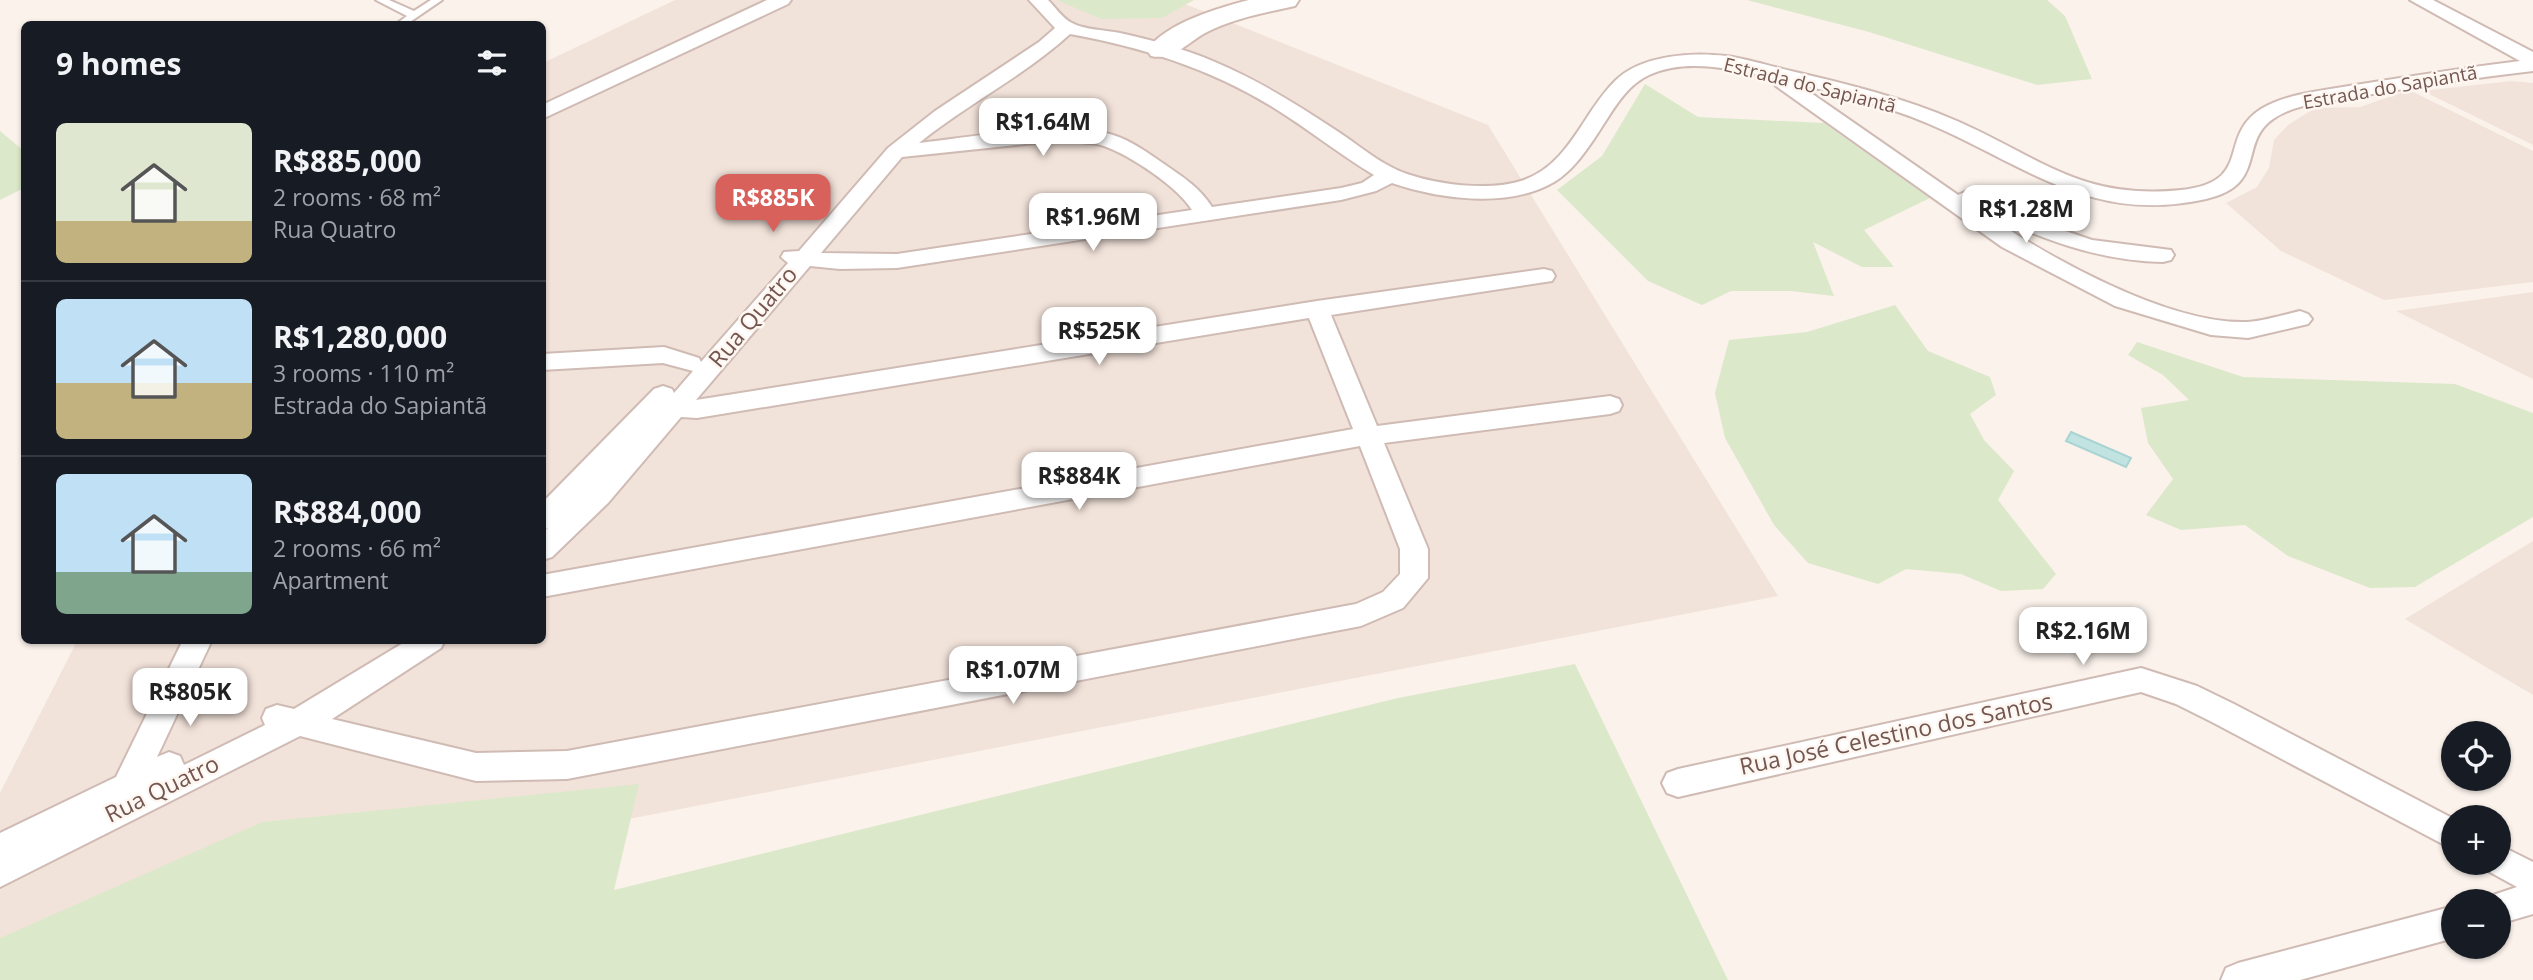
<!DOCTYPE html>
<meta charset="utf-8">
<style>
:root{--surface:#171b24;--page:#20242c;--text:#f1f3f6;--muted:#9ea1a6;--line:#363941;--accent:#d9615c}
body{margin:0;font-family:"Open Sans",sans-serif;background:var(--page);color:var(--text);height:100vh;display:flex;flex-direction:column;font-size:26px;white-space:nowrap}
*{box-sizing:border-box;margin:0}
p{font-size:23px;color:var(--muted)}
.icon{flex:none;width:38px;height:38px;fill:none;stroke:currentColor;stroke-width:2;stroke-linecap:round;stroke-linejoin:round}
.map{position:relative;flex:1;overflow:hidden}
.sheet{position:absolute;left:21px;top:21px;width:525px;height:623px;display:flex;flex-direction:column;background:var(--surface);border-radius:10px;box-shadow:0 2px 5px #0004}
.sheet>*{flex:none}
.buttons{position:absolute;left:2441px;top:721px;display:grid;gap:14px}
.buttons a{display:grid;place-items:center;width:70px;height:70px;border-radius:50%;background:var(--surface);box-shadow:0 2px 5px #0004;font-size:35px}
.price{position:absolute;translate:-50% -60px;padding:0 16px;border-radius:14px;background:#fff;color:#222;font-size:23px;line-height:46px;filter:drop-shadow(0 2px 4px #0008)}
.price::after{content:'';position:absolute;left:50%;top:42px;width:21px;height:16px;margin-left:-10px;background:inherit;clip-path:polygon(0 0,100% 0,50% 100%)}
.price.active{background:var(--accent);color:#fff}
ul{padding:0;list-style:none}
li{display:flex;align-items:center;gap:21px;height:175px;padding:0 35px}
li+li{border-top:2px solid var(--line)}
li span{display:grid;place-items:center;flex:none;width:196px;height:140px;border-radius:10px;color:#555}
li>.icon{margin-inline-start:auto}
span .icon{width:84px;height:84px;fill:#fffc;stroke-width:1}
li b{font-size:30px}
h2{display:flex;justify-content:space-between;align-items:center;height:84px;padding:0 35px;font-size:30px}
.map>svg:first-child{display:block}
.residential{fill:#f2e3da}
.green{fill:#dce8ca}
.water{fill:#c1e4e2;stroke:#a8d4d3;stroke-width:2}
.lines{fill:none;stroke-linecap:round;stroke-linejoin:round}
.lane-casing{stroke:#cfbbb4;stroke-width:4}
.street-casing{stroke:#cfbbb4;stroke-width:4}
.secondary-casing{stroke:#d1bab2;stroke-width:4}
.lane{fill:#fff;fill-rule:evenodd}
.street{fill:#fff;fill-rule:evenodd}
.secondary{fill:#fff;fill-rule:evenodd}
.labels{text-anchor:middle;stroke-width:5;stroke-linejoin:round;paint-order:stroke}
.far-street-label{font-size:19px;fill:#745650;stroke:#fef7f1}
.street-label{font-size:23px;fill:#745650;stroke:#fef7f1}
</style>
<div class="map">
<svg width="2533" height="980" viewBox="0 0 2533 980">
<rect width="100%" height="100%" fill="#fbf2eb"/>
<path class="residential" d="M675 0H1175L1488 125 1778 596 0 941V793L77 641 542 640 543 63Z
M2511 81 2533 83V145L2423 91Z
M2409 90 2533 151V282L2384 300 2281 251 2226 203 2257 187 2269 168 2274 140 2288 125 2315 108 2360 107Z
M2533 292V379L2396 311Z
M2533 541V695L2405 619Z"/>
<path class="green" d="M1057 0H1194L1162 18 1101 19Z
M1747 0H2047L2065 16 2092 79 2037 85 1869 32Z
M1645 84 1698 117 1824 123 1930 198 1864 230 1894 267H1862L1813 242 1834 296 1791 291H1731L1702 305 1648 281 1557 190 1602 156Z
M0 131 24 151V188L0 200Z
M1895 305 1928 351 1990 377 1996 395 1970 414 1984 440 2014 471 1998 500 2056 574 2043 589 2001 591 1961 574 1906 569 1878 584 1808 563 1774 525 1725 438 1715 393 1729 340 1807 332Z
M2137 342 2243 377 2455 384 2533 413V517L2415 587 2370 588 2288 556 2245 525 2181 530 2146 515 2173 479 2148 443 2141 408 2189 400 2163 375 2128 355Z
M1575 664 1728 980H0V938L262 822 639 784 614 890 1398 698Z"/>
<path class="water" d="M2071 432 2131 458 2126 467 2066 441Z"/>
<g class="lines">
<g class="lane-casing">
<path id="lane" d="M376 0H389L414 11 431 0H442L407 24H396L407 16Z"/>
</g>
<g class="street-casing">
<path id="street" d="M767 0H791L788 4 542 119V105Z
M1029 0H1048C1055 7 1063 19 1072 23 1084 30 1106 30 1120 33 1152 40 1185 49 1215 62 1258 80 1298 105 1337 131 1360 146 1381 165 1407 174 1440 185 1488 191 1521 181 1570 165 1582 113 1616 80 1642 55 1692 52 1726 56 1748 59 1769 66 1791 71 1847 84 1904 98 1957 121 2041 158 2081 200 2181 190 2255 182 2216 138 2261 109 2286 94 2320 91 2349 86 2406 77 2463 68 2520 61L2410 0H2433L2533 52V71C2473 78 2414 87 2354 97 2327 102 2296 103 2273 119 2238 143 2268 185 2206 199 2098 223 2036 173 1945 131 1899 109 1848 96 1798 84L1958 195 1967 191 1975 192 2045 224 2092 240 2171 250 2174 255 2171 260 2163 262C2098 261 2040 238 1981 211 2045 256 2169 325 2247 322 2264 321 2283 315 2300 311L2308 314 2312 319 2308 324 2248 338 2211 335 2115 306 2002 247 1776 86 1773 82 1776 79C1736 70 1688 57 1649 75 1623 87 1610 116 1594 139 1583 155 1571 172 1554 182 1508 209 1439 199 1392 183L1376 191 1341 200 897 268 840 269 810 266 696 400 1317 301 1544 269 1552 271 1555 276 1552 281 1331 315 1377 426 1610 396 1619 399 1622 405 1619 411 1610 414 1384 443 1428 549V578L1403 608 1361 626 567 779 476 781 300 736 0 887V833L116 777 183 640H212L157 757 169 752 180 756 184 765 265 725 262 718 266 709 277 705 294 709 408 640H445L441 648 332 719 476 753 567 751 1356 604 1383 592 1400 574V549L1360 446 542 597V575L1353 429 1309 318 697 418 681 417 608 503 552 557 542 560V533L548 528 542 530V503L654 389 663 386 672 389 674 393 693 371 663 363 542 370V354L664 347 699 358 701 362 788 263 781 257 784 252 799 251 888 148 935 111 1039 42 1055 28ZM1070 34C1142 47 1208 68 1271 106 1307 128 1339 154 1374 175L1362 183 1341 188 1212 207C1199 187 1183 177 1164 164 1148 153 1132 141 1113 135 1069 119 968 138 919 143 967 104 1024 76 1070 34ZM1055 141C1070 142 1090 141 1104 146 1130 155 1178 187 1192 210L897 254 821 253 902 157Z
M2141 668 2197 686 2234 704 2454 819V850L2212 722 2176 704 2141 692 1678 797 1667 793 1662 783 1667 773 1678 769Z
M2499 845 2533 862V914L2499 924V901H2485L2487 897 2517 887 2488 871 2484 863H2499Z
M2454 906V938L2300 980H2221L2226 968 2238 963Z"/>
</g>
<g class="secondary-casing">
<path id="secondary" d="M1249 0H1299L1295 6C1264 13 1234 18 1205 33 1187 43 1173 61 1151 56L1147 50C1166 23 1218 8 1249 0Z"/>
</g>
<use href="#lane" class="lane"/>
<use href="#street" class="street"/>
<use href="#secondary" class="secondary"/>
</g>
<g class="labels">
<g class="far-street-label">
<text transform="translate(1810 85) rotate(14)" y="7">Estrada do Sapiantã</text>
<text transform="translate(2390 87) rotate(-10)" y="7">Estrada do Sapiantã</text>
</g>
<g class="street-label">
<text transform="translate(753 317) rotate(-50)" y="8">Rua Quatro</text>
<text transform="translate(1896 734) rotate(-12)" y="8">Rua José Celestino dos Santos</text>
<text transform="translate(162 789) rotate(-26)" y="8">Rua Quatro</text>
</g>
</g>
</svg>
<div class="buttons">
<a><svg class="icon" aria-label="locate" viewBox="0 0 24 24"><circle cx="12" cy="12" r="6"/><path d="M12 2v4M12 18v4M2 12h4M18 12h4"/></svg></a>
<a>+</a>
<a>−</a>
</div>
<b class="price" style="left:1043px;top:158px">R$1.64M</b>
<b class="price active" style="left:773px;top:234px">R$885K</b>
<b class="price" style="left:2026px;top:245px">R$1.28M</b>
<b class="price" style="left:1093px;top:253px">R$1.96M</b>
<b class="price" style="left:1099px;top:367px">R$525K</b>
<b class="price" style="left:1079px;top:512px">R$884K</b>
<b class="price" style="left:2083px;top:667px">R$2.16M</b>
<b class="price" style="left:1013px;top:706px">R$1.07M</b>
<b class="price" style="left:190px;top:728px">R$805K</b>
<section class="sheet">
<h2>9 homes<svg class="icon" aria-label="filters" viewBox="0 0 24 24"><path d="M4 7h16M4 17h16"/><circle cx="9" cy="7" r="2"/><circle cx="15" cy="17" r="2"/></svg></h2>
<ul>
<li><span style="background:linear-gradient(#dfe7d0 70%,#c2b280 0)"><svg class="icon" aria-label="home" viewBox="0 0 24 24"><path d="M3 11l9-7 9 7M6 9v11h12V9"/></svg></span><div><b>R$885,000</b><p>2 rooms · 68 m²</p><p>Rua Quatro</p></div></li>
<li><span style="background:linear-gradient(#bfe0f5 60%,#c2b280 0)"><svg class="icon" aria-label="home" viewBox="0 0 24 24"><path d="M3 11l9-7 9 7M6 9v11h12V9"/></svg></span><div><b>R$1,280,000</b><p>3 rooms · 110 m²</p><p>Estrada do Sapiantã</p></div></li>
<li><span style="background:linear-gradient(#bfe0f5 70%,#7fa58c 0)"><svg class="icon" aria-label="home" viewBox="0 0 24 24"><path d="M3 11l9-7 9 7M6 9v11h12V9"/></svg></span><div><b>R$884,000</b><p>2 rooms · 66 m²</p><p>Apartment</p></div></li>
</ul>
</section>
</div>
